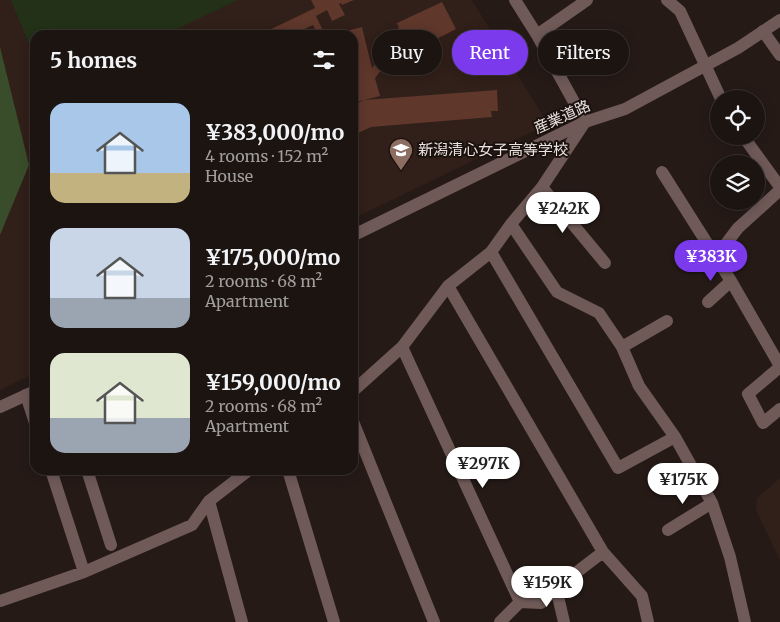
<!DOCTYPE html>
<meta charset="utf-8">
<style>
:root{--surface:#1c1410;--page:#29211e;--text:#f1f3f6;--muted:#a09e9f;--line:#3a3330;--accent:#7c3aed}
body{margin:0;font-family:Merriweather,"Noto Sans JP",serif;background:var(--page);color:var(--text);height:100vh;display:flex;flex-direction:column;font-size:19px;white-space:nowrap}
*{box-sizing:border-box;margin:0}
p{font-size:16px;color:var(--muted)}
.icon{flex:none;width:28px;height:28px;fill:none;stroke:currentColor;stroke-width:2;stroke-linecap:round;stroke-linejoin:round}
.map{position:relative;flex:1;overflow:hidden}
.sheet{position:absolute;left:30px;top:30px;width:328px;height:445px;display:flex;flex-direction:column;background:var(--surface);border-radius:15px;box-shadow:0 2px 12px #0003,0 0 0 1px var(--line)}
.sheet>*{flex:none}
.banner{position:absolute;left:372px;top:30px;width:332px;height:45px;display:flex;gap:10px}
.tools{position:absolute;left:710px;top:90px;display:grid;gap:10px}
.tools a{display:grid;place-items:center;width:55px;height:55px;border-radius:50%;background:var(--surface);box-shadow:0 2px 12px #0003,0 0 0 1px var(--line);font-size:25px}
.price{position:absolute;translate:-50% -42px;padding:0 11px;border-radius:18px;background:#fff;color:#222;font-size:16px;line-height:32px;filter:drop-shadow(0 1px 2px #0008)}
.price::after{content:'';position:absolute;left:50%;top:30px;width:15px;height:11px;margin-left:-8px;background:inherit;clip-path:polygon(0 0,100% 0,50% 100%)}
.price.active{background:var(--accent);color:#fff}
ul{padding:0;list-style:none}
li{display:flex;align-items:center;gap:15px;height:125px;padding:0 20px}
li span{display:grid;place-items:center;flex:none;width:140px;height:100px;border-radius:15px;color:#555}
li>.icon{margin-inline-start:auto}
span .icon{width:60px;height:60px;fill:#fffc;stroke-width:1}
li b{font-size:21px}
h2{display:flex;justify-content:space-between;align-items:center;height:60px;padding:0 20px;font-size:21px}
.tag{padding:0 18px;border-radius:22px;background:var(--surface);box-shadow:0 2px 12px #0003,0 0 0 1px var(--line);font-size:18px;line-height:45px}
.tag.active{background:var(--accent);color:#fff}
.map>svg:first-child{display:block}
.built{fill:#311f19}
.green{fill:#233118}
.forest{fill:#3a4d2a}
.building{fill:#5f372b}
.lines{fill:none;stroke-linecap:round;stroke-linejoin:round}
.minor{stroke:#6f5a58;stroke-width:12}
.tertiary{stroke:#6f5a58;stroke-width:12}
.labels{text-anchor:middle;stroke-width:4;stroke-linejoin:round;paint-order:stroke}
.street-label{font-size:15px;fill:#ebe3e0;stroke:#1b110d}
.poi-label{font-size:15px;fill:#ebe3e0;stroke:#1b110d;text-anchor:start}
</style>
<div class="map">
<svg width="780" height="622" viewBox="0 0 780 622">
<rect width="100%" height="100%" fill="#251a16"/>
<path class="built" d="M0 0H472L548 124 353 219 352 35H35V373L0 390Z
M780 478V560L756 511 757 498Z"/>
<path class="green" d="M11 0H238L164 35H35V59Z"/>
<path class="forest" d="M0 47 29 165 0 235Z"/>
<path class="building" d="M311 0H354L342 5 341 3 339 4 345 15 332 21 327 10 316 16 325 35H318L313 25 291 35H259L315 8Z
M442 2 456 29 411 52 407 45 396 51 375 78 380 96 352 103V35L335 34 362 27 372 68 384 53 379 42 387 38 386 35 399 28 397 23Z
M497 90 498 111H491L492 117 371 127 352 136V106L364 100Z"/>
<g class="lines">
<path class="minor" d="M667 0 680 11 721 99
M763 31 780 55
M537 35 587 0
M743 136 780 187
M662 172 731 281 780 366
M542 187 605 263
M511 224 557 292 599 313 622 347 639 386 675 437 712 503 730 557 745 622
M491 252 618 468 675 437
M716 257 738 228 780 190
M448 286 603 552 642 596 648 622
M708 302 731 281
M402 347 520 602 500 622
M622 347 667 321
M780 367 748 394 763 423 780 409
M352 392 402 347 448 286 491 252 511 224 542 187 585 122 537 35 515 0
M26 395 35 423
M352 419 434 622
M51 470 84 572
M87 470 111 545
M288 470 334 622
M209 501 242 622
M668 530 712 503
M556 588 564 622
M0 601 84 572 192 525 209 501 249 470
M520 602 541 603 556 588 603 552"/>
<path class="tertiary" d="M352 236 585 122 625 109 738 48 780 20
M0 407 35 391"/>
</g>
<defs>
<g id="school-pin" transform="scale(1.25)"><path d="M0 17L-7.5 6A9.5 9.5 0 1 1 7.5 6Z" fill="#8d6e63" stroke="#1b110d"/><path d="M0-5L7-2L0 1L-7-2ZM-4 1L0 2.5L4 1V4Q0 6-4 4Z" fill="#fff"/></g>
</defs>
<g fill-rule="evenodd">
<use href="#school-pin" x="401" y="150"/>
</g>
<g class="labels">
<g class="street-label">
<text transform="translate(562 117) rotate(-24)" y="5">産業道路</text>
</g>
<g class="poi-label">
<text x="418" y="155">新潟清心女子高等学校</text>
</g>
</g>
</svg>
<div class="tools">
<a><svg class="icon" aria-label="locate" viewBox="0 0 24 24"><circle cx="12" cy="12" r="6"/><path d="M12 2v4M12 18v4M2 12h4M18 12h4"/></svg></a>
<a><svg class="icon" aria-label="layers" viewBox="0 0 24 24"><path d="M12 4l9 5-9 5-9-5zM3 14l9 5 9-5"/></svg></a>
</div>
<b class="price" style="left:563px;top:234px">¥242K</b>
<b class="price active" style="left:711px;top:282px">¥383K</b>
<b class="price" style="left:483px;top:489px">¥297K</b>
<b class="price" style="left:683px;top:505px">¥175K</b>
<b class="price" style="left:547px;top:608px">¥159K</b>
<div class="banner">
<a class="tag">Buy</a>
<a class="tag active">Rent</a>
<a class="tag">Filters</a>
</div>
<section class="sheet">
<h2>5 homes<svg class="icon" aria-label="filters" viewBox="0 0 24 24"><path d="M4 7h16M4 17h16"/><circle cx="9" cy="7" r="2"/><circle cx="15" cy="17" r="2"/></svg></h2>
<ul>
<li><span style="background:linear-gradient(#a9c7e8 70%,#c2b280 0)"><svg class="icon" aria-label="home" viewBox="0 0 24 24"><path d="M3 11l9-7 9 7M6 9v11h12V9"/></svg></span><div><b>¥383,000/mo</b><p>4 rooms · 152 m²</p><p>House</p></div></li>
<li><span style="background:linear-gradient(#c9d6e8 70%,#9aa5b1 0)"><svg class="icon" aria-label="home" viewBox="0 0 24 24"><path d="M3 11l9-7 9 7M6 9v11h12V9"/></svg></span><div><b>¥175,000/mo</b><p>2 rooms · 68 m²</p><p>Apartment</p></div></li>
<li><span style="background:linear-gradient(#dfe7d0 65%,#9aa5b1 0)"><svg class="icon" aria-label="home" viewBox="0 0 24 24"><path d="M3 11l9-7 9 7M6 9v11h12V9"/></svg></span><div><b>¥159,000/mo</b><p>2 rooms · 68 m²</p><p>Apartment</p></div></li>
</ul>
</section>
</div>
